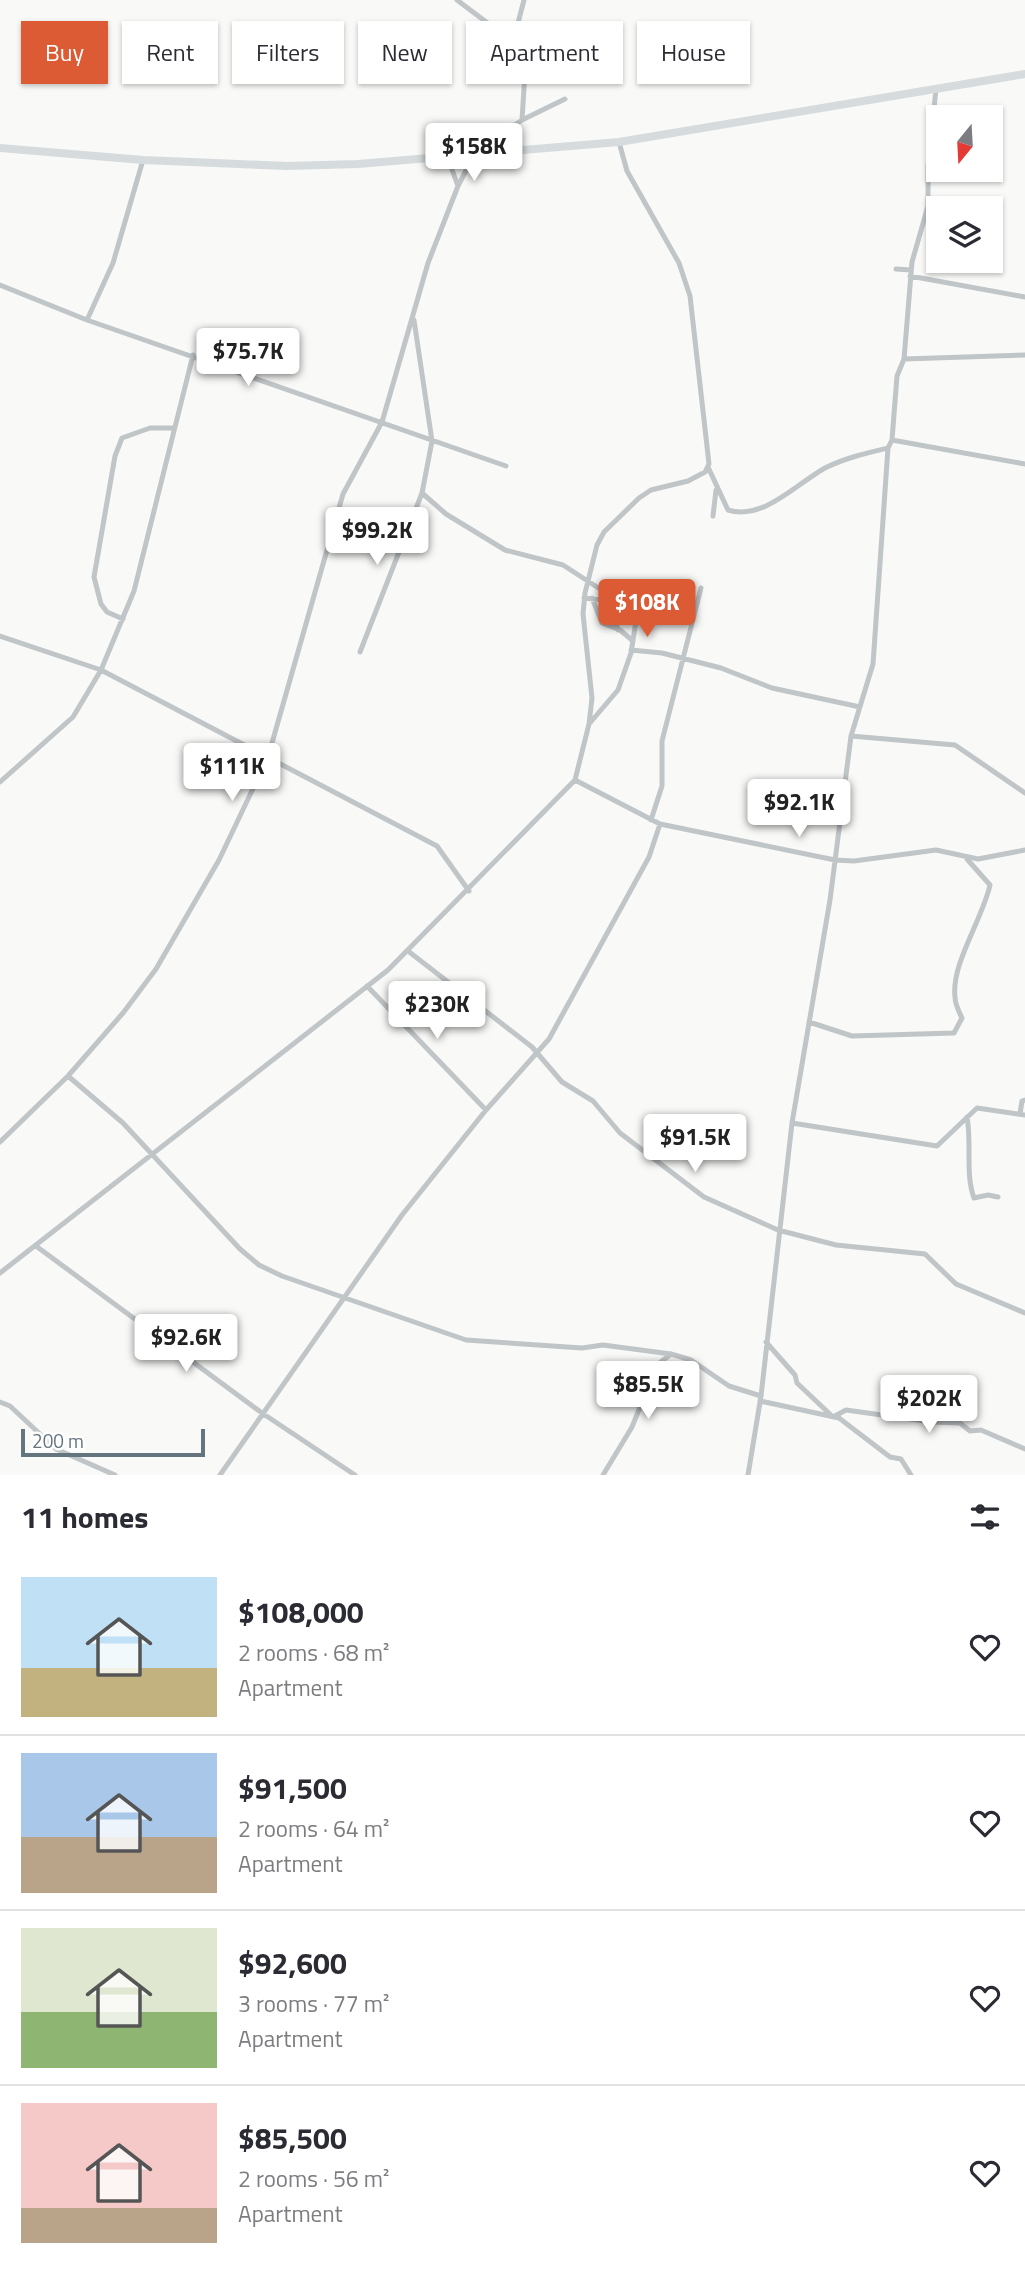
<!DOCTYPE html>
<meta charset="utf-8">
<style>
:root{--surface:#fff;--page:#f7f7f7;--text:#2b2b33;--muted:#7c7c81;--line:#e1e1e2;--accent:#dc5b34}
body{margin:0;font-family:"Titillium Web",sans-serif;background:var(--page);color:var(--text);height:100vh;display:flex;flex-direction:column;font-size:26px;white-space:nowrap}
*{box-sizing:border-box;margin:0}
p{font-size:23px;color:var(--muted)}
.icon{flex:none;width:38px;height:38px;fill:none;stroke:currentColor;stroke-width:2;stroke-linecap:round;stroke-linejoin:round}
.map{position:relative;height:1475px;overflow:hidden}
.drawer{display:flex;flex-direction:column;background:var(--surface);flex:1}
.drawer>*{flex:none}
.top-card{position:absolute;left:21px;top:21px;width:984px;height:63px;display:flex;gap:14px}
.needle{width:46px;rotate:198deg}
.buttons{position:absolute;left:926px;top:105px;display:grid;gap:14px}
.buttons a{display:grid;place-items:center;width:77px;height:77px;border-radius:0px;background:var(--surface);box-shadow:0 2px 5px #0004;font-size:35px}
.scale{position:absolute;left:21px;bottom:18px;width:184px;box-sizing:border-box;padding-left:7px;border:4px solid #657580;border-top:0;font-size:19px;line-height:24px;white-space:nowrap;color:#657580;-webkit-text-stroke:5px #fff;paint-order:stroke}
.price{position:absolute;translate:-50% -60px;padding:0 16px;border-radius:7px;background:#fff;color:#222;font-size:23px;line-height:46px;filter:drop-shadow(0 2px 4px #0008)}
.price::after{content:'';position:absolute;left:50%;top:42px;width:21px;height:16px;margin-left:-10px;background:inherit;clip-path:polygon(0 0,100% 0,50% 100%)}
.price.current{background:var(--accent);color:#fff}
ul{padding:0;list-style:none}
li{display:flex;align-items:center;gap:21px;height:175px;padding:0 21px}
li+li{border-top:2px solid var(--line)}
li span{display:grid;place-items:center;flex:none;width:196px;height:140px;border-radius:0px;color:#555}
li>.icon{margin-inline-start:auto}
span .icon{width:84px;height:84px;fill:#fffc;stroke-width:1}
li b{font-size:30px}
h2{display:flex;justify-content:space-between;align-items:center;height:84px;padding:0 21px;font-size:30px}
.pill{padding:0 24px;border-radius:0px;background:var(--surface);box-shadow:0 2px 5px #0004;font-size:24px;line-height:63px}
.pill.current{background:var(--accent);color:#fff}
.map>svg:first-child{display:block}
.lines{fill:none;stroke-linecap:round;stroke-linejoin:round}
.street{stroke:#c0c5c8;stroke-width:5}
.secondary{stroke:#d6dbde;stroke-width:8}
</style>
<div class="map">
<svg width="1025" height="1475" viewBox="0 0 1025 1475">
<rect width="100%" height="100%" fill="#f9f9f7"/>
<g class="lines">
<path class="street" d="M513 42 524 0
M522 120 565 99
M447 156 458 186
M896 269 911 270
M910 276 1025 297
M0 285 87 320 506 466
M87 320 113 263 143 160
M414 320 432 441 422 493 446 514 505 550 563 565 600 589 612 605 618 630
M904 359 1025 355
M892 440 1025 464
M708 467 728 510C763 521 796 484 825 468 845 458 867 453 888 448
M713 516 716 490
M584 598 631 603 638 608 631 653 618 690 589 724
M592 598 602 623 620 630 633 641
M123 619 107 612 101 604 94 577 115 456 122 438 150 428H174
M0 636 101 670 437 846 469 891
M631 650 662 653 721 668 772 688 860 707
M360 652 422 493
M851 736 955 745 1025 793
M575 780 660 824 835 860 854 861 936 850 978 859 1025 850
M0 782 73 717 101 670 134 591 193 355
M651 820 662 786V741L701 588
M408 951 532 1047 562 1082 593 1101 620 1133 704 1197 778 1230 836 1245 925 1254 956 1284 1025 1313
M367 986 486 1110
M809 1022 852 1036 954 1033 962 1018C959 1012 955 1004 955 997 951 964 983 918 990 885L967 859
M68 1076 123 1123 240 1249 259 1265 282 1276 466 1340 582 1348 603 1345 671 1354 691 1360 729 1386 761 1396
M1020 1114 1022 1101 1025 1100
M967 1117C972 1143 965 1174 974 1198L988 1195 998 1197
M792 1123 937 1146 977 1108 1025 1115
M0 1142 68 1076 123 1013 156 969 219 860 268 757 343 494 382 422 428 263 458 186 475 153 522 120 525 72 521 48 457 0
M36 1246 262 1413 355 1475
M0 1273 388 970 575 780 589 724 592 698 583 614 585 593 597 545 604 532 639 498 651 490 688 481 705 472 709 464 690 296 679 263 627 171 619 142
M766 1342 795 1375 797 1383 833 1417 846 1410 932 1422 960 1423 970 1431 981 1430 1025 1449
M760 1401 839 1418 890 1457 901 1459 911 1475
M0 1402 10 1406 56 1449 115 1475
M220 1475 402 1215 486 1110 549 1039 649 857 660 824
M603 1475 632 1427 657 1365 671 1354
M748 1475 761 1396 792 1123 830 900 851 736 873 664 888 448 892 440 897 376 904 359 912 262 928 206V166L936 89"/>
<path class="secondary" d="M0 148 143 160 287 166 358 164 619 142 1025 74"/>
</g>
</svg>
<div class="buttons">
<a><svg class="needle" viewBox="-14 -14 28 28"><path d="M0-13l5 13h-10z" fill="#e53935"/><path d="M0 13l5-13h-10z" fill="#7c7c81"/></svg></a>
<a><svg class="icon" aria-label="layers" viewBox="0 0 24 24"><path d="M12 4l9 5-9 5-9-5zM3 14l9 5 9-5"/></svg></a>
</div>
<div class="scale">200 m</div>
<b class="price" style="left:474px;top:183px">$158K</b>
<b class="price" style="left:248px;top:388px">$75.7K</b>
<b class="price" style="left:377px;top:567px">$99.2K</b>
<b class="price current" style="left:647px;top:639px">$108K</b>
<b class="price" style="left:232px;top:803px">$111K</b>
<b class="price" style="left:799px;top:839px">$92.1K</b>
<b class="price" style="left:437px;top:1041px">$230K</b>
<b class="price" style="left:695px;top:1174px">$91.5K</b>
<b class="price" style="left:186px;top:1374px">$92.6K</b>
<b class="price" style="left:648px;top:1421px">$85.5K</b>
<b class="price" style="left:929px;top:1435px">$202K</b>
<div class="top-card">
<a class="pill current">Buy</a>
<a class="pill">Rent</a>
<a class="pill">Filters</a>
<a class="pill">New</a>
<a class="pill">Apartment</a>
<a class="pill">House</a>
</div>
</div>
<section class="drawer">
<h2>11 homes<svg class="icon" aria-label="filters" viewBox="0 0 24 24"><path d="M4 7h16M4 17h16"/><circle cx="9" cy="7" r="2"/><circle cx="15" cy="17" r="2"/></svg></h2>
<ul>
<li><span style="background:linear-gradient(#bfe0f5 65%,#c2b280 0)"><svg class="icon" aria-label="home" viewBox="0 0 24 24"><path d="M3 11l9-7 9 7M6 9v11h12V9"/></svg></span><div><b>$108,000</b><p>2 rooms · 68 m²</p><p>Apartment</p></div><svg class="icon" aria-label="heart" viewBox="0 0 24 24"><path d="M12 20l-8-8c-3-5 5-10 8-4 3-6 11-1 8 4z"/></svg></li>
<li><span style="background:linear-gradient(#a9c7e8 60%,#b9a48a 0)"><svg class="icon" aria-label="home" viewBox="0 0 24 24"><path d="M3 11l9-7 9 7M6 9v11h12V9"/></svg></span><div><b>$91,500</b><p>2 rooms · 64 m²</p><p>Apartment</p></div><svg class="icon" aria-label="heart" viewBox="0 0 24 24"><path d="M12 20l-8-8c-3-5 5-10 8-4 3-6 11-1 8 4z"/></svg></li>
<li><span style="background:linear-gradient(#dfe7d0 60%,#8fb573 0)"><svg class="icon" aria-label="home" viewBox="0 0 24 24"><path d="M3 11l9-7 9 7M6 9v11h12V9"/></svg></span><div><b>$92,600</b><p>3 rooms · 77 m²</p><p>Apartment</p></div><svg class="icon" aria-label="heart" viewBox="0 0 24 24"><path d="M12 20l-8-8c-3-5 5-10 8-4 3-6 11-1 8 4z"/></svg></li>
<li><span style="background:linear-gradient(#f6c9c9 75%,#b9a48a 0)"><svg class="icon" aria-label="home" viewBox="0 0 24 24"><path d="M3 11l9-7 9 7M6 9v11h12V9"/></svg></span><div><b>$85,500</b><p>2 rooms · 56 m²</p><p>Apartment</p></div><svg class="icon" aria-label="heart" viewBox="0 0 24 24"><path d="M12 20l-8-8c-3-5 5-10 8-4 3-6 11-1 8 4z"/></svg></li>
</ul>
</section>
